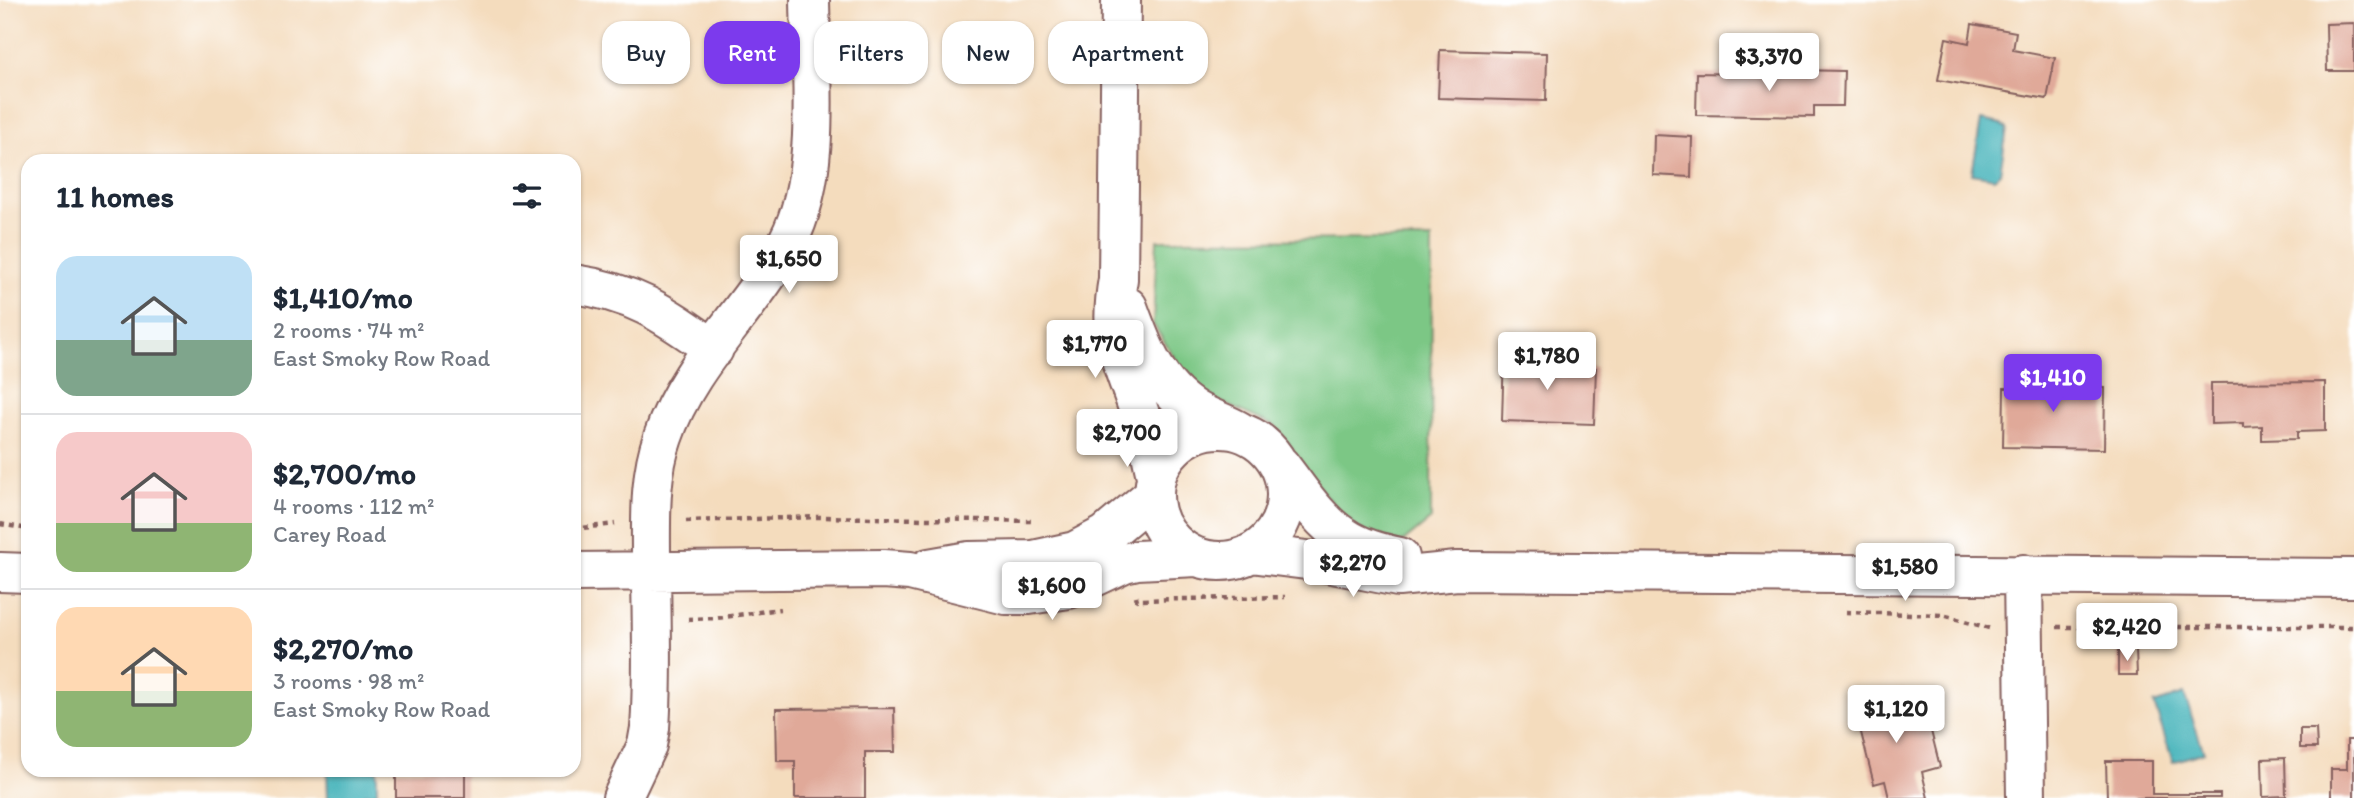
<!DOCTYPE html>
<meta charset="utf-8">
<style>
:root{--surface:#fff;--page:#f6f6f7;--text:#1f2937;--muted:#747a83;--line:#e0e1e3;--accent:#7c3aed}
body{margin:0;font-family:Itim,sans-serif;background:var(--page);color:var(--text);height:100vh;display:flex;flex-direction:column;font-size:26px;white-space:nowrap}
*{box-sizing:border-box;margin:0}
p{font-size:23px;color:var(--muted)}
.icon{flex:none;width:38px;height:38px;fill:none;stroke:currentColor;stroke-width:2;stroke-linecap:round;stroke-linejoin:round}
.map{position:relative;flex:1;overflow:hidden}
.side{position:absolute;left:21px;top:154px;width:560px;height:623px;display:flex;flex-direction:column;background:var(--surface);border-radius:21px;box-shadow:0 2px 5px #0004}
.side>*{flex:none}
.hud{position:absolute;left:602px;top:21px;width:665px;height:63px;display:flex;gap:14px}
.price{position:absolute;translate:-50% -60px;padding:0 16px;border-radius:7px;background:#fff;color:#222;font-size:23px;line-height:46px;filter:drop-shadow(0 2px 4px #0008)}
.price::after{content:'';position:absolute;left:50%;top:42px;width:21px;height:16px;margin-left:-10px;background:inherit;clip-path:polygon(0 0,100% 0,50% 100%)}
.price.active{background:var(--accent);color:#fff}
ul{padding:0;list-style:none}
li{display:flex;align-items:center;gap:21px;height:175px;padding:0 35px}
li+li{border-top:2px solid var(--line)}
li span{display:grid;place-items:center;flex:none;width:196px;height:140px;border-radius:21px;color:#555}
li>.icon{margin-inline-start:auto}
span .icon{width:84px;height:84px;fill:#fffc;stroke-width:1}
li b{font-size:30px}
h2{display:flex;justify-content:space-between;align-items:center;height:84px;padding:0 35px;font-size:30px}
.pill{padding:0 24px;border-radius:21px;background:var(--surface);box-shadow:0 2px 5px #0004;font-size:24px;line-height:63px}
.pill.active{background:var(--accent);color:#fff}
.map>svg:first-child{display:block}
.green{fill:#7bc785;stroke:#627358;stroke-width:2}
.water{fill:#40b1b8;stroke:#456872;stroke-width:2}
.building{fill:#e0a999}
.lines{fill:none;stroke-linecap:round;stroke-linejoin:round}
.minor-casing{stroke:#86615e;stroke-width:42}
.path{stroke:#86615e;stroke-width:4.5;stroke-dasharray:5 5;stroke-linecap:butt}
.minor{stroke:#fff;stroke-width:38}
</style>
<div class="map">
<svg width="2354" height="798" viewBox="0 0 2354 798">
<rect width="100%" height="100%" fill="#fff"/>
<filter id="ink" filterUnits="userSpaceOnUse"><feTurbulence type="fractalNoise" baseFrequency=".0143" numOctaves="2"/><feDisplacementMap in="SourceGraphic" scale="14" xChannelSelector="R" yChannelSelector="G"/><feConvolveMatrix kernelMatrix="1 2 1 2 8 2 1 2 1" color-interpolation-filters="sRGB"/></filter>
<filter id="wash" filterUnits="userSpaceOnUse"><feTurbulence type="fractalNoise" baseFrequency=".00686" numOctaves="4" result="noise"/><feDisplacementMap in="SourceGraphic" scale="28" xChannelSelector="R" yChannelSelector="G"/><feGaussianBlur stdDeviation="1.57" result="paint"/><feColorMatrix in="noise" values="0 0 0 0 0 0 0 0 0 0 0 0 0 0 0 0 0 1.4 0 .05"/><feComposite in="paint" operator="in"/></filter>
<g filter="url(#wash)">
<rect width="100%" height="100%" fill="#f4dcbd"/>
<path class="green" d="M1432 239 1431 519 1398 546 1357 529 1323 493 1275 426 1211 398 1181 368 1153 324 1157 240Z"/>
<path class="water" d="M1981 120 2001 124 2007 129 2000 173 1994 178 1972 174Z
M2184 694 2204 752 2173 762 2154 704Z
M327 770H377V793L364 794V798H328Z"/>
<g id="blocks">
<path class="building" d="M2354 23V71H2327L2326 24Z
M1972 24 2016 32 2013 50 2055 58 2047 99 1938 80 1946 38 1969 43Z
M1440 50 1547 53 1546 101 1438 98Z
M1745 69 1844 71 1843 106H1814V117L1696 115 1697 73 1745 74Z
M1654 135 1692 137 1691 177 1653 175Z
M1504 351 1536 352 1535 366 1596 368 1594 424 1502 421Z
M2022 369H2060L2059 387 2105 388 2104 449 2003 447 2004 388H2022Z
M2325 382V431L2297 432V439L2262 440V426L2243 427V423L2211 424V383Z
M2136 650 2137 675H2118V651Z
M1904 688 1915 731 1930 727 1940 767 1922 772 1928 798H1889L1885 781 1874 784 1853 701Z
M894 708 895 752H865V798H795V761H777L776 709Z
M2300 729H2316L2317 748H2300Z
M2347 740H2354V798H2331V769H2347Z
M2285 758 2286 796 2263 797 2262 759Z
M2106 761H2152V794H2220V798H2107Z
M396 770H465V798H396Z"/>
</g>
</g>
<g filter="url(#ink)">
<use href="#blocks" fill-opacity="0" stroke="#86615e" stroke-width="2"/>
<g class="lines">
<g class="minor-casing">
<path id="minor" d="M1121 0 1118 279C1107 341 1122 360 1141 417 1148 436 1151 456 1156 476
M574 284C636 293 664 314 714 349
M1128 307C1142 346 1157 387 1195 410 1209 418 1225 423 1239 431
M1154 495a66 66 0 1 1 132 0a66 66 0 1 1-132 0Z
M1280 465C1299 489 1317 519 1343 536 1360 548 1381 553 1400 557
M1251 553 1322 562 1398 577 1457 571 2354 578
M929 568 969 561 1033 560 1075 551 1105 535 1154 494
M0 572 28 573
M574 572 884 569 910 571 1006 595H1029L1069 589 1124 563 1137 560 1197 557
M2023 574 2026 798
M622 798 647 745 650 728C654 671 651 615 651 558 651 518 649 476 663 437 688 363 752 309 788 241 823 175 811 73 810 0"/>
</g>
<path class="path" d="M686 521 820 517 1031 521
M0 524 28 529
M574 529 615 524
M1136 596 1137 600 1285 597
M1846 612 1943 615 1989 628
M688 619 717 618 780 609
M2057 627H2354"/>
<use href="#minor" class="minor"/>
</g>
</g>
</svg>
<b class="price" style="left:1769px;top:93px">$3,370</b>
<b class="price" style="left:789px;top:295px">$1,650</b>
<b class="price" style="left:1095px;top:380px">$1,770</b>
<b class="price" style="left:1547px;top:392px">$1,780</b>
<b class="price active" style="left:2053px;top:414px">$1,410</b>
<b class="price" style="left:1127px;top:469px">$2,700</b>
<b class="price" style="left:1353px;top:599px">$2,270</b>
<b class="price" style="left:1905px;top:603px">$1,580</b>
<b class="price" style="left:1052px;top:622px">$1,600</b>
<b class="price" style="left:2127px;top:663px">$2,420</b>
<b class="price" style="left:1896px;top:745px">$1,120</b>
<div class="hud">
<a class="pill">Buy</a>
<a class="pill active">Rent</a>
<a class="pill">Filters</a>
<a class="pill">New</a>
<a class="pill">Apartment</a>
</div>
<section class="side">
<h2>11 homes<svg class="icon" aria-label="filters" viewBox="0 0 24 24"><path d="M4 7h16M4 17h16"/><circle cx="9" cy="7" r="2"/><circle cx="15" cy="17" r="2"/></svg></h2>
<ul>
<li><span style="background:linear-gradient(#bfe0f5 60%,#7fa58c 0)"><svg class="icon" aria-label="home" viewBox="0 0 24 24"><path d="M3 11l9-7 9 7M6 9v11h12V9"/></svg></span><div><b>$1,410/mo</b><p>2 rooms · 74 m²</p><p>East Smoky Row Road</p></div></li>
<li><span style="background:linear-gradient(#f6c9c9 65%,#8fb573 0)"><svg class="icon" aria-label="home" viewBox="0 0 24 24"><path d="M3 11l9-7 9 7M6 9v11h12V9"/></svg></span><div><b>$2,700/mo</b><p>4 rooms · 112 m²</p><p>Carey Road</p></div></li>
<li><span style="background:linear-gradient(#ffd9b3 60%,#8fb573 0)"><svg class="icon" aria-label="home" viewBox="0 0 24 24"><path d="M3 11l9-7 9 7M6 9v11h12V9"/></svg></span><div><b>$2,270/mo</b><p>3 rooms · 98 m²</p><p>East Smoky Row Road</p></div></li>
</ul>
</section>
</div>
